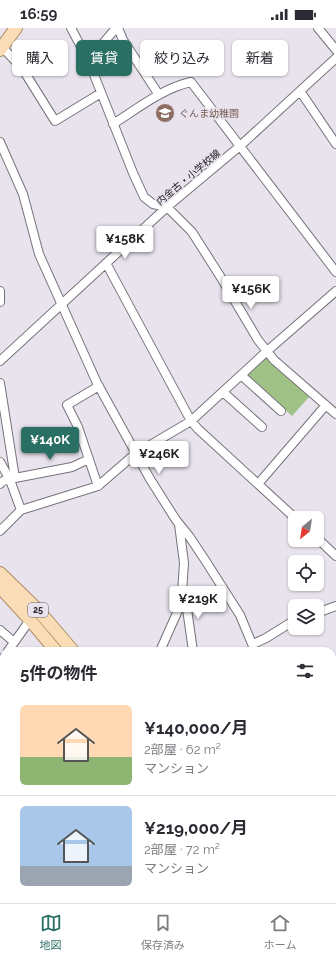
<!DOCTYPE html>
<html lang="ja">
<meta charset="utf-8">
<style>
:root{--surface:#fff;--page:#f2f2f3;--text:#2b2b33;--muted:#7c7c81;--line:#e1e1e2;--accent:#2a6f63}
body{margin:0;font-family:Raleway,"Noto Sans JP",sans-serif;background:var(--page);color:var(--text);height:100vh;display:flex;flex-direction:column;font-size:15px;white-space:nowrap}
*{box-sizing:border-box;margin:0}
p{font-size:13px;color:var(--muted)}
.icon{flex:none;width:22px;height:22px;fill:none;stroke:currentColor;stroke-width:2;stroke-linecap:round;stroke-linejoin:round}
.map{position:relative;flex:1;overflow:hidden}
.panel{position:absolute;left:0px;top:619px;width:336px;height:256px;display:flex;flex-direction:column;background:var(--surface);border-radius:12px 12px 0 0;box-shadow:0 1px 3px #0004}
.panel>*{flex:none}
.guide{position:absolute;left:12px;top:12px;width:312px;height:36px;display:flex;gap:8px}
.needle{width:26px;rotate:210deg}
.buttons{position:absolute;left:288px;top:483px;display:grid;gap:8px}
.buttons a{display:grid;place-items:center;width:36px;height:36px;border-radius:6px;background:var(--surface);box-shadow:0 1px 3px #0004;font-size:20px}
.price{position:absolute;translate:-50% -34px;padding:0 9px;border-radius:4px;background:#fff;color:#222;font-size:13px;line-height:26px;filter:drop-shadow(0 1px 2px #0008)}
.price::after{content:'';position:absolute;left:50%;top:24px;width:12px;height:9px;margin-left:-6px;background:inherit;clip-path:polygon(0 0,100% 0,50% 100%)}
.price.selected{background:var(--accent);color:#fff}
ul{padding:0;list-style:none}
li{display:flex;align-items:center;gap:12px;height:100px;padding:0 20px}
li+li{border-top:1px solid var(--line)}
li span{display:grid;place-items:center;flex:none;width:112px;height:80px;border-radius:6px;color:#555}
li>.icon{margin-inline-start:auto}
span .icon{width:48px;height:48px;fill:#fffc;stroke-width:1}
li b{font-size:17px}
h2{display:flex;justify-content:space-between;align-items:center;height:48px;padding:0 20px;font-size:17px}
.pill{padding:0 14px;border-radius:6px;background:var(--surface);box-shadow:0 1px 3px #0004;font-size:14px;line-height:36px}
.pill.selected{background:var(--accent);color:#fff}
.status{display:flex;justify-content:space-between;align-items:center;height:28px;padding:0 20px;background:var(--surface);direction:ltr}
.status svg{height:11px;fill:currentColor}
.menu{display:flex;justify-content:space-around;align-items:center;height:56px;border-top:1px solid var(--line);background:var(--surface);font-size:11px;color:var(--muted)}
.menu a{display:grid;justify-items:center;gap:2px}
.menu .selected{color:var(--accent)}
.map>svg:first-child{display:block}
.green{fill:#a0c286}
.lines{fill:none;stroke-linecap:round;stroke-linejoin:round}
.street-casing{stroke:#76727b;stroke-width:10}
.primary-casing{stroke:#ae8e64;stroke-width:14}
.street{stroke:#fff;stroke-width:8}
.primary{stroke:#faddb6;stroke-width:12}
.labels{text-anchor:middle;stroke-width:3.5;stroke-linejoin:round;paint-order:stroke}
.shield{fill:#e8e3ed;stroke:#605d62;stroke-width:1}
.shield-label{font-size:9px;font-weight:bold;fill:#252427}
.education-label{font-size:10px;fill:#785e54;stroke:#e8e3ed;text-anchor:start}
.street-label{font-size:10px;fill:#252427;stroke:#e8e3ed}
</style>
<div class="status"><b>16:59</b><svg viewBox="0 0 49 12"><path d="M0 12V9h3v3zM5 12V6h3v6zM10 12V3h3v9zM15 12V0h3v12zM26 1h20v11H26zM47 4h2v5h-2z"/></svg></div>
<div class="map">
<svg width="336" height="875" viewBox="0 0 336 875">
<rect width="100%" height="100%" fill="#e8e3ed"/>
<path class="green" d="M264 329 266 330 310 368 292 388 246 346Z"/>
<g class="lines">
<g class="street-casing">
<path id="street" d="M71 0 89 34 133 145 144 169 153 176 167 179 192 204 220 248 258 312 274 332 336 386
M118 0 123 12 159 67
M318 0 336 22
M2 19 22 40 55 93 101 65
M88 33 116 0
M300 63 336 116
M113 96C137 81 163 60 191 54L336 244
M0 114 23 166 39 226 97 355 150 451 176 492 189 508 205 532 240 587 255 623
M106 235 191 393 198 401 295 490
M0 263V274
M0 333 167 179 240 118 336 30
M241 347 281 383
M0 355 15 450 3 453 0 456
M223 364 262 399
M0 434 10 452 21 482
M15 450 72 439 89 431
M258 456 326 377
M98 458 78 399 67 377 99 358
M0 503 21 482 98 458 135 426 191 393 266 324 336 263
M317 510 336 528
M183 568 187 581 193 623
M317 585 336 578
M0 602 14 614
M253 616 266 610 295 592
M8 623 30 592
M160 623 180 578 182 565 184 535 179 496
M0 635 4 629
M332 747 336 753
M0 777 4 781
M0 827 4 822
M65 871 71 875
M203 874 211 873 214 871
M13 875 15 871
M51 875 54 871
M91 875 93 871
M131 875 134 871"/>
</g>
<g class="primary-casing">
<path id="primary" d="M0 22 16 0
M0 545 38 582 73 623
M0 559 30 592 56 623
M186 871 188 875
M202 871 203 875"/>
</g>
<use href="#street" class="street"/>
<use href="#primary" class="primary"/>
</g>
<defs>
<g id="school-disc" transform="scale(1)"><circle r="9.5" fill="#8d6e63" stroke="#e8e3ed"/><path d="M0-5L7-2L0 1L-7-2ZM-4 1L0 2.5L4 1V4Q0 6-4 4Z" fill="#fff"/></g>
</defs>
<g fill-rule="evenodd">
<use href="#school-disc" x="165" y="85"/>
</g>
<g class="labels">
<rect class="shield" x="28" y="575" width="20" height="14" rx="3"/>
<g class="shield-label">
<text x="38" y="585">25</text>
</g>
<g class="education-label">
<text x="179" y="89">ぐんま幼稚園</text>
</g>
<g class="street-label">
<text transform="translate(188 149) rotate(-40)" y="4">内金古・小学校線</text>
</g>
</g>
</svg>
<div class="buttons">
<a><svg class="needle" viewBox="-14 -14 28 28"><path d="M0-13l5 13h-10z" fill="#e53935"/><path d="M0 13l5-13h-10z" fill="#7c7c81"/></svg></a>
<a><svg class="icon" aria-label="locate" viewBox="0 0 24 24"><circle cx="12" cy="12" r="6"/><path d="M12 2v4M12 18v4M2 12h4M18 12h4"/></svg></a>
<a><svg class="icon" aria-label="layers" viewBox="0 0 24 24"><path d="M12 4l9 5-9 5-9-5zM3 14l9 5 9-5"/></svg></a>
</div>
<b class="price" style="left:125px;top:232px">¥158K</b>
<b class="price" style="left:251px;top:282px">¥156K</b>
<b class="price selected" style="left:50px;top:433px">¥140K</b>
<b class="price" style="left:159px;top:447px">¥246K</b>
<b class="price" style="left:198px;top:592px">¥219K</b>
<div class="guide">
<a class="pill">購入</a>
<a class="pill selected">賃貸</a>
<a class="pill">絞り込み</a>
<a class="pill">新着</a>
</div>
<section class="panel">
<h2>5件の物件<svg class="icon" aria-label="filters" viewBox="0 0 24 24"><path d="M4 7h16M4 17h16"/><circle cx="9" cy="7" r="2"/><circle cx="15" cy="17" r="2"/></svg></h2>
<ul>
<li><span style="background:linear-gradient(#ffd9b3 65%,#8fb573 0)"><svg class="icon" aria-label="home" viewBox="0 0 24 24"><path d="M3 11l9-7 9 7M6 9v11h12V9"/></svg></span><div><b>¥140,000/月</b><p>2部屋 · 62 m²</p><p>マンション</p></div></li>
<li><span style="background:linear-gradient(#a9c7e8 75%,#9aa5b1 0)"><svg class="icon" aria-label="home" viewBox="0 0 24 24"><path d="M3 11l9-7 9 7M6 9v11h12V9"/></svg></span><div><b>¥219,000/月</b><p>2部屋 · 72 m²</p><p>マンション</p></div></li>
</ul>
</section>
</div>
<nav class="menu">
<a class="selected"><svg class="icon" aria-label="map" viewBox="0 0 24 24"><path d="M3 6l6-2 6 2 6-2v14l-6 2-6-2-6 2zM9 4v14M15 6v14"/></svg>地図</a>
<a><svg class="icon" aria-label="saved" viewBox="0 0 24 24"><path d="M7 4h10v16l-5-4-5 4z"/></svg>保存済み</a>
<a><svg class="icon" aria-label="home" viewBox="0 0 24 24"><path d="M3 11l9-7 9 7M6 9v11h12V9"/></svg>ホーム</a>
</nav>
